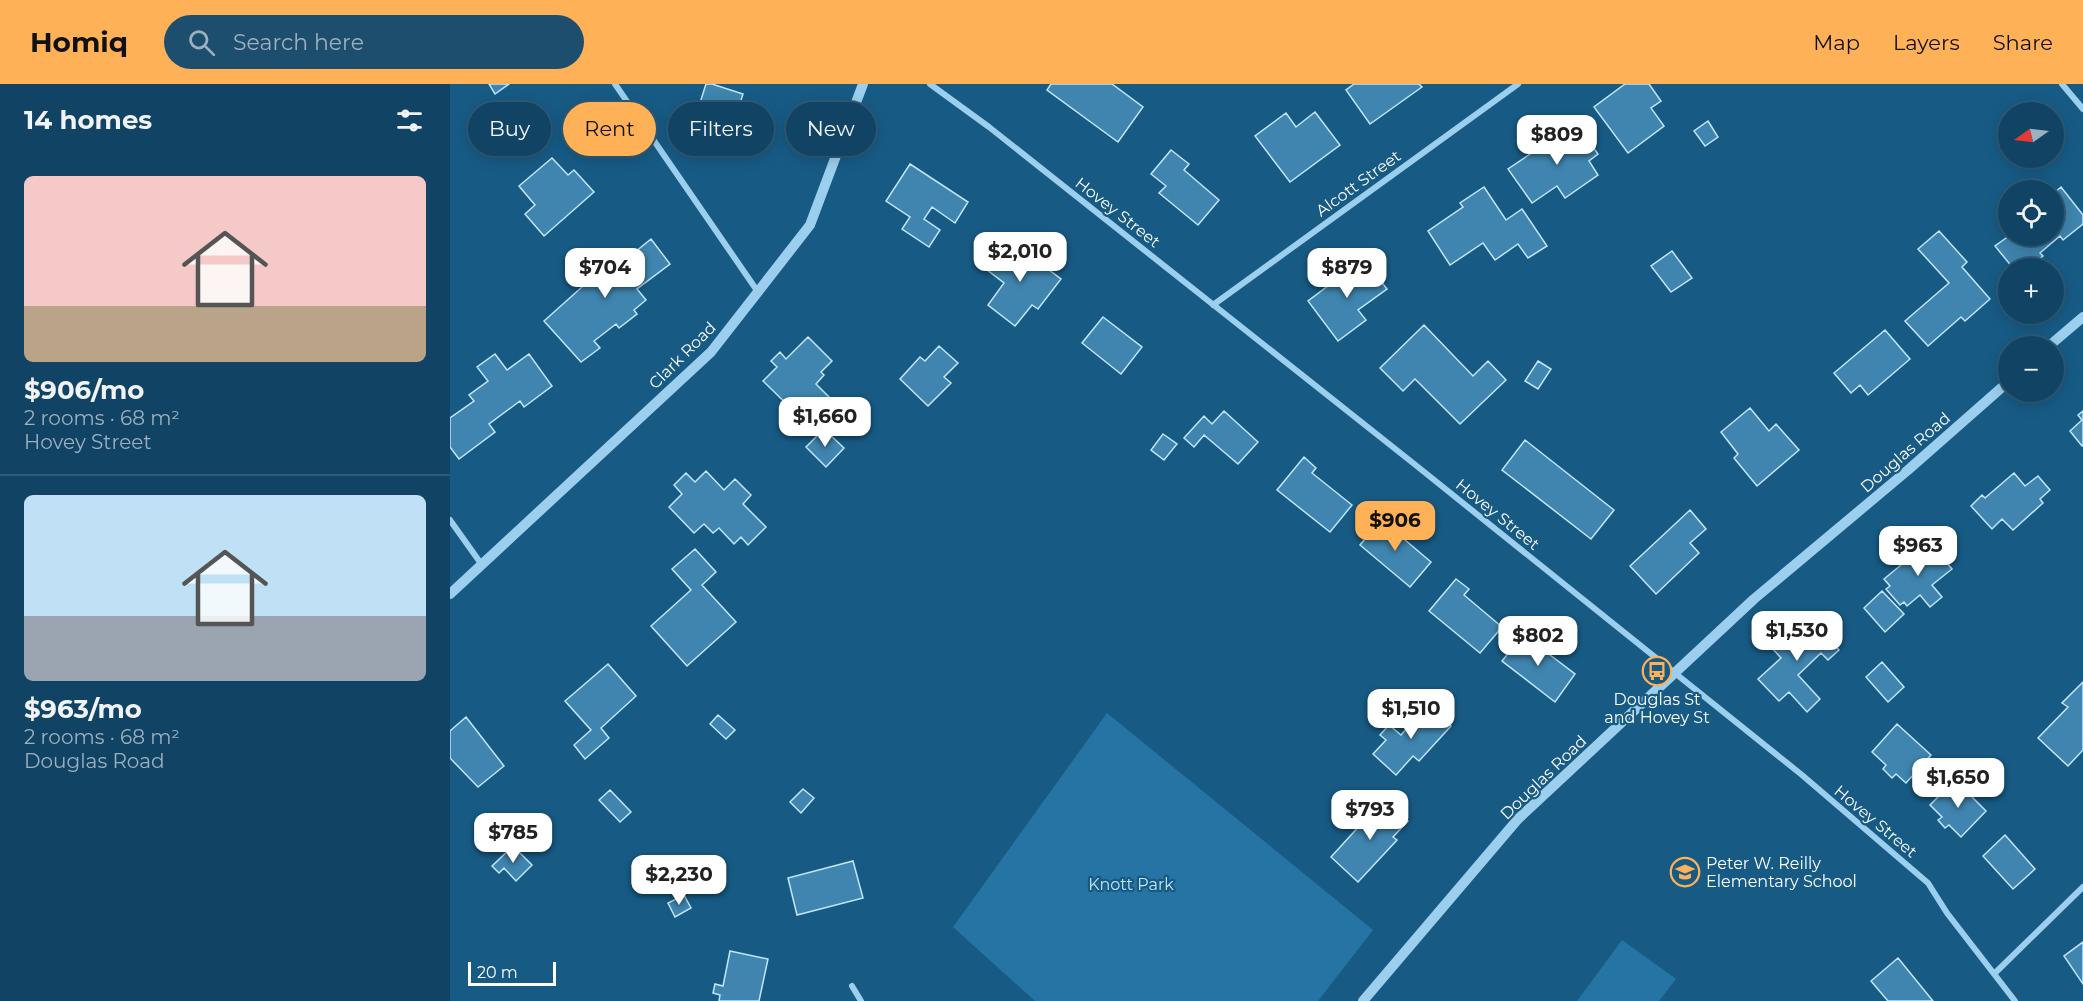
<!DOCTYPE html>
<meta charset="utf-8">
<style>
:root{--surface:#114464;--page:#1e4e6d;--text:#f1f3f6;--muted:#9cb0bf;--line:#305c78;--accent:#ffb158}
body{margin:0;font-family:Montserrat,sans-serif;background:var(--page);color:var(--text);height:100vh;display:flex;flex-direction:column;font-size:22px;white-space:nowrap}
*{box-sizing:border-box;margin:0}
p{font-size:20px;color:var(--muted)}
.icon{flex:none;width:33px;height:33px;fill:none;stroke:currentColor;stroke-width:2;stroke-linecap:round;stroke-linejoin:round}
.map{position:relative;flex:1;overflow:hidden}
.side{display:flex;flex-direction:column;background:var(--surface);width:450px}
.side>*{flex:none}
.banner{position:absolute;left:18px;top:18px;width:570px;height:54px;display:flex;gap:12px}
.needle{width:39px;rotate:256deg}
.controls{position:absolute;left:1548px;top:18px;display:grid;gap:12px}
.controls a{display:grid;place-items:center;width:66px;height:66px;border-radius:50%;background:var(--surface);box-shadow:0 3px 15px #0003,0 0 0 2px var(--line);font-size:30px}
.scale{position:absolute;left:18px;bottom:15px;width:88px;box-sizing:border-box;padding-left:6px;border:3px solid #fff;border-top:0;font-size:16px;line-height:21px;white-space:nowrap;color:#fff;-webkit-text-stroke:4px #175b85;paint-order:stroke}
.price{position:absolute;translate:-50% -51px;padding:0 14px;border-radius:12px;background:#fff;color:#222;font-size:20px;line-height:39px;filter:drop-shadow(0 2px 3px #0008)}
.price::after{content:'';position:absolute;left:50%;top:36px;width:18px;height:14px;margin-left:-9px;background:inherit;clip-path:polygon(0 0,100% 0,50% 100%)}
.price.on{background:var(--accent);color:#111}
ul{padding:0;list-style:none}
li{display:grid;align-content:center;gap:12px;height:318px;padding:0 24px}
li+li{border-top:2px solid var(--line)}
li span{display:grid;place-items:center;height:186px;border-radius:9px;color:#555}
li>.icon{margin-inline-start:auto}
span .icon{width:108px;height:108px;fill:#fffc;stroke-width:1}
li b{font-size:26px}
h2{display:flex;justify-content:space-between;align-items:center;height:72px;padding:0 24px;font-size:26px}
.pill{padding:0 21px;border-radius:27px;background:var(--surface);box-shadow:0 3px 15px #0003,0 0 0 2px var(--line);font-size:21px;line-height:54px}
.pill.on{background:var(--accent);color:#111}
header{display:flex;align-items:center;gap:36px;box-sizing:border-box;height:84px;padding:0 30px;background:var(--accent);color:#111}
header strong{font-size:28px}
nav{display:flex;gap:33px;margin-inline-start:auto;font-size:21px}
.search{width:420px;height:54px;background:var(--page);display:flex;align-items:center;gap:15px;box-sizing:border-box;padding:0 21px;border-radius:33px;color:var(--muted);font-size:22px}
main{display:flex;flex:1;min-height:0}
.map>svg:first-child{display:block}
.green{fill:#2574a3}
.building{fill:#3f85af;stroke:#c1e5fa;stroke-width:1.5}
.lines{fill:none;stroke-linecap:round;stroke-linejoin:round}
.minor{stroke:#9ccfed;stroke-width:6}
.tertiary{stroke:#9ccfed;stroke-width:10}
.labels{text-anchor:middle;stroke-width:4.5;stroke-linejoin:round;paint-order:stroke}
.street-label{font-size:16px;fill:#fff;stroke:#175b85}
.poi-label{font-size:16px;fill:#fff;stroke:#175b85}
.park-label{font-size:16px;fill:#c1e5fa;stroke:#175b85}
</style>
<header>
<strong>Homiq</strong>
<div class="search"><svg class="icon" aria-label="search" viewBox="0 0 24 24"><circle cx="10" cy="10" r="6"/><path d="M15 15l6 6"/></svg>Search here</div>
<nav><a>Map</a><a>Layers</a><a>Share</a></nav>
</header>
<main>
<section class="side">
<h2>14 homes<svg class="icon" aria-label="filters" viewBox="0 0 24 24"><path d="M4 7h16M4 17h16"/><circle cx="9" cy="7" r="2"/><circle cx="15" cy="17" r="2"/></svg></h2>
<ul>
<li><span style="background:linear-gradient(#f6c9c9 70%,#b9a48a 0)"><svg class="icon" aria-label="home" viewBox="0 0 24 24"><path d="M3 11l9-7 9 7M6 9v11h12V9"/></svg></span><div><b>$906/mo</b><p>2 rooms · 68 m²</p><p>Hovey Street</p></div></li>
<li><span style="background:linear-gradient(#bfe0f5 65%,#9aa5b1 0)"><svg class="icon" aria-label="home" viewBox="0 0 24 24"><path d="M3 11l9-7 9 7M6 9v11h12V9"/></svg></span><div><b>$963/mo</b><p>2 rooms · 68 m²</p><p>Douglas Road</p></div></li>
</ul>
</section>
<div class="map">
<svg width="1633" height="917" viewBox="0 0 1633 917">
<rect width="100%" height="100%" fill="#175b85"/>
<path class="green" d="M657 629 923 846 868 917H585L503 843Z
M1172 856 1226 895 1209 917H1127Z"/>
<path class="building" d="M39 0H59L45 10Z
M256 0H262L293 10 281 47 286 49 280 68 268 65V70L237 60Z
M601 0H662L693 23 668 58 597 6Z
M904 0H969L972 3 920 40 896 6Z
M1175 0H1199L1211 17 1201 24 1214 42 1178 69 1144 23Z
M865 28 890 61 840 98 805 52 836 29 846 43Z
M1258 37 1268 53 1255 62 1244 47Z
M1126 39 1148 70 1139 77 1148 91 1115 114 1107 102 1082 119 1058 85Z
M721 66 739 80 734 86 769 116 748 141 709 109 716 102 701 90Z
M102 74 118 91 124 86 144 108 94 152 75 130 85 121 69 102Z
M460 80 518 118 505 139 482 123 474 135 490 146 479 163 452 145 460 133 436 117Z
M1034 103 1056 136 1072 125 1097 162 1078 174 1068 160 1045 176 1033 159 1000 181 978 147 1013 123 1010 119Z
M1611 103 1633 131V140L1613 156 1610 152 1590 169 1593 172 1581 182 1576 175 1563 184 1545 162 1559 152H1604V109Z
M1489 147 1517 178 1512 183 1540 215 1515 237 1511 233 1478 262 1455 237 1499 199 1468 165Z
M201 155 220 180 187 205 196 216 184 226 187 230 169 244 166 240 144 257 150 264 131 278 94 237 132 203 134 186 159 167 169 181Z
M559 156 611 195 588 225 582 221 565 242 538 221 554 199 536 185Z
M1222 167 1242 194 1221 208 1201 182Z
M914 175 937 205 908 226 916 236 888 257 858 217Z
M653 233 692 263 671 290 632 259Z
M974 241 1023 292 1038 277 1056 296 1010 340 965 295 953 307 930 284Z
M1435 246 1460 275 1418 311 1410 301 1401 309 1384 289Z
M358 253 382 277 371 288 374 291 366 300 389 323 370 341 358 329 352 335 313 297 327 283 321 277 330 268 336 275Z
M489 262 508 279 494 293 501 299 478 322 450 295 470 273 475 277Z
M45 270 57 286 79 270 102 302 74 323 70 317 39 340 45 348 9 375 0 363V334L24 317 19 311 38 297 27 283Z
M1088 277 1101 285 1088 305 1075 297Z
M1300 324 1319 347 1326 340 1349 366 1307 402 1284 374 1288 370 1271 348Z
M774 327 808 358 788 380 754 351 744 363 734 354 754 332 762 340Z
M1633 327V362H1632L1620 347 1632 336 1628 331Z
M374 345 394 364 376 383 356 363Z
M713 350 727 360 714 376 701 366Z
M1075 356 1164 426 1141 455 1052 386Z
M854 373 866 384 862 389 902 421 880 448 827 406Z
M256 387 274 406 285 395 301 411 293 420 316 443 298 461 291 453 284 460 269 444 263 449 254 440 244 449 219 423 232 410 224 401 236 389 245 398Z
M1564 389 1575 402 1588 392 1600 406 1590 415 1593 419 1563 446 1552 435 1542 445 1521 422 1532 411 1535 414Z
M1240 426 1256 445 1240 459 1249 469 1206 510 1180 482Z
M935 431 945 440 941 444 981 478 960 503 910 461Z
M1479 458 1502 485 1482 501 1492 513 1480 523 1470 511 1457 522 1454 518 1450 521 1436 505 1440 502 1434 495Z
M245 465 266 488 252 501 286 538 237 582 201 542 241 506 222 485Z
M1006 495 1019 505 1014 511 1052 543 1030 569 979 527Z
M1432 507 1454 530 1435 548 1414 524Z
M1356 531 1389 566 1378 576 1371 569 1348 591 1370 615 1357 628 1339 608 1329 617 1308 595 1331 574 1321 563Z
M1078 544 1088 552 1083 558 1125 590 1105 618 1052 577Z
M1432 578 1454 603 1438 618 1416 593Z
M158 580 186 612 151 644 159 654 135 675 124 661 141 646 115 617Z
M1633 598V666L1618 682 1588 654 1618 623 1612 619Z
M977 621 1001 642 969 677 963 672 946 691 923 670 936 656 930 651 939 641 951 651Z
M268 631 285 646 276 655 260 640Z
M16 633 54 682 28 703 0 674V647Z
M1447 640 1481 671 1456 699 1446 690 1442 694 1433 685 1436 681 1422 668Z
M1505 696 1536 727 1511 753 1499 741 1495 744 1488 736 1492 733 1480 721Z
M353 705 364 714 351 729 340 718Z
M160 706 181 728 170 738 149 716Z
M934 715 958 737 943 753 947 756 908 798 881 773Z
M1555 751 1585 785 1563 805 1533 772Z
M63 762 82 781 66 797 54 784 49 789 42 782Z
M403 777 413 814 347 831 338 794Z
M234 811 241 824 225 833 218 819Z
M1633 858V900L1614 872Z
M280 867 318 875 309 917H269L270 911 263 909 265 900 273 902Z
M1448 874 1483 917H1438L1421 897Z"/>
<g class="lines">
<path class="minor" d="M165 0 308 208
M480 0 539 43 963 379 1352 691 1478 799 1497 829 1565 917
M1612 0 1633 25
M763 221 1068 0
M0 436 32 481
M1544 890 1633 803
M402 902 411 917"/>
<path class="tertiary" d="M1599 262 1633 233
M0 510 261 268 360 141 413 0
M913 917 1068 735 1304 515 1458 386 1558 298"/>
</g>
<defs>
<g id="bus-ring" transform="scale(1.5)"><circle r="9.5" fill="#175b85" stroke="#ffb158" stroke-width="1.5"/><path d="M-5-6H5V4H4V6H2V4H-2V6H-4V4H-5ZM-3.5-4V0h7V-4ZM-3.5 1.2v1.5H-2V1.2ZM2 1.2v1.5H3.5V1.2Z" fill="#ffb158"/></g>
<g id="school-ring" transform="scale(1.5)"><circle r="9.5" fill="#175b85" stroke="#ffb158" stroke-width="1.5"/><path d="M0-5L7-2L0 1L-7-2ZM-4 1L0 2.5L4 1V4Q0 6-4 4Z" fill="#ffb158"/></g>
</defs>
<g fill-rule="evenodd">
<use href="#bus-ring" x="1207" y="587"/>
<use href="#school-ring" x="1235" y="788"/>
</g>
<g class="labels">
<g class="street-label">
<text transform="translate(908 99) rotate(-36)" y="6">Alcott Street</text>
<text transform="translate(668 128) rotate(38)" y="6">Hovey Street</text>
<text transform="translate(232 271) rotate(-45)" y="6">Clark Road</text>
<text transform="translate(1455 368) rotate(-41)" y="6">Douglas Road</text>
<text transform="translate(1048 430) rotate(39)" y="6">Hovey Street</text>
<text transform="translate(1093 693) rotate(-44)" y="6">Douglas Road</text>
<text transform="translate(1426 737) rotate(40)" y="6">Hovey Street</text>
</g>
<g class="poi-label">
<text x="1207" y="621">Douglas St<tspan x="1207" dy="18">and Hovey St</tspan></text>
<text x="1256" y="785" text-anchor="start">Peter W. Reilly<tspan x="1256" dy="18">Elementary School</tspan></text>
</g>
<g class="park-label">
<text x="681" y="806">Knott Park</text>
</g>
</g>
</svg>
<div class="controls">
<a><svg class="needle" viewBox="-14 -14 28 28"><path d="M0-13l5 13h-10z" fill="#e53935"/><path d="M0 13l5-13h-10z" fill="#9cb0bf"/></svg></a>
<a><svg class="icon" aria-label="locate" viewBox="0 0 24 24"><circle cx="12" cy="12" r="6"/><path d="M12 2v4M12 18v4M2 12h4M18 12h4"/></svg></a>
<a>+</a>
<a>−</a>
</div>
<div class="scale">20 m</div>
<b class="price" style="left:1107px;top:82px">$809</b>
<b class="price" style="left:570px;top:199px">$2,010</b>
<b class="price" style="left:155px;top:215px">$704</b>
<b class="price" style="left:897px;top:215px">$879</b>
<b class="price" style="left:375px;top:364px">$1,660</b>
<b class="price on" style="left:945px;top:468px">$906</b>
<b class="price" style="left:1468px;top:493px">$963</b>
<b class="price" style="left:1347px;top:578px">$1,530</b>
<b class="price" style="left:1088px;top:583px">$802</b>
<b class="price" style="left:961px;top:656px">$1,510</b>
<b class="price" style="left:1508px;top:725px">$1,650</b>
<b class="price" style="left:920px;top:757px">$793</b>
<b class="price" style="left:63px;top:780px">$785</b>
<b class="price" style="left:229px;top:822px">$2,230</b>
<div class="banner">
<a class="pill">Buy</a>
<a class="pill on">Rent</a>
<a class="pill">Filters</a>
<a class="pill">New</a>
</div>
</div>
</main>
